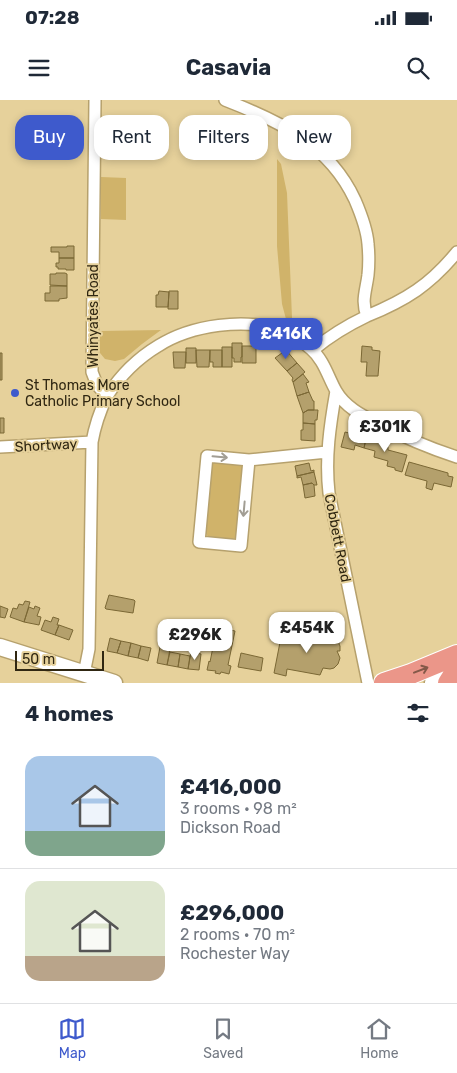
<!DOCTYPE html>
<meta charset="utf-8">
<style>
:root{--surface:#fff;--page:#f6f6f7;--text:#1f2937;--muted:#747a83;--line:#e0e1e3;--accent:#3e5acc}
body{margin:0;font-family:Rubik,sans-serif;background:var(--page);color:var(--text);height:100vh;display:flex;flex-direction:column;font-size:19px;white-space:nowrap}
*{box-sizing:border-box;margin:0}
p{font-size:16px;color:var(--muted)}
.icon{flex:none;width:28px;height:28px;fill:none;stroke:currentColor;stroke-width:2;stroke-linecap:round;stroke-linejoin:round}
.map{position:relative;height:583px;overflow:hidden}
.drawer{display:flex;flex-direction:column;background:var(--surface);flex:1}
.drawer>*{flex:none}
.top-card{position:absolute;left:15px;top:15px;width:428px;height:45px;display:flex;gap:10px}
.scale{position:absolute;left:15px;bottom:12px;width:89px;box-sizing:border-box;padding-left:5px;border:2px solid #302712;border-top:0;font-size:14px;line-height:18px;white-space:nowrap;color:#302712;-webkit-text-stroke:4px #e6d19b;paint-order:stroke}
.price{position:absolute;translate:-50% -42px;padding:0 11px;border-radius:10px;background:#fff;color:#222;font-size:16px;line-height:32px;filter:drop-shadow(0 1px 2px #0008)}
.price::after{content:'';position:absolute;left:50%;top:30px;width:15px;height:11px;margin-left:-8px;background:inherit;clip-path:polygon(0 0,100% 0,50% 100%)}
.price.selected{background:var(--accent);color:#fff}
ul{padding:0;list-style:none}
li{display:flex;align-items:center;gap:15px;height:125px;padding:0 25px}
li+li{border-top:1px solid var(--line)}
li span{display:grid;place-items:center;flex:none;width:140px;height:100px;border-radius:15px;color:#555}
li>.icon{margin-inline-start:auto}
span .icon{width:60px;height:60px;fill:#fffc;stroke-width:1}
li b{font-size:21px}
h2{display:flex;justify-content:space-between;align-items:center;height:60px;padding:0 25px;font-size:21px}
.tag{padding:0 18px;border-radius:15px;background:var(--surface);box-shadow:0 2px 8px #0003;font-size:18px;line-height:45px}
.tag.selected{background:var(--accent);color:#fff}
.status{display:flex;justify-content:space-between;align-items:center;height:35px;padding:0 25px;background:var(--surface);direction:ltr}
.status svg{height:14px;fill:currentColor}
header{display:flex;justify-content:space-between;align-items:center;height:65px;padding:0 25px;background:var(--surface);font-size:22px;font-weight:700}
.menu{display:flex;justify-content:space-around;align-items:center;height:70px;border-top:1px solid var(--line);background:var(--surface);font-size:14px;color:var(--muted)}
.menu a{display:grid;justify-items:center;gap:2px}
.menu .selected{color:var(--accent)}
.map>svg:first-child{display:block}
.green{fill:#d0b36a}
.building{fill:#b4a06c;stroke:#7b6835}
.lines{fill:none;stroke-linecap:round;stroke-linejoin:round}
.street-casing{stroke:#b6a16d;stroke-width:14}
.secondary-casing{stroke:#b6a16d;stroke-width:19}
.highway-casing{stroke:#fff;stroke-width:22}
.street{stroke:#fff;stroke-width:11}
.secondary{stroke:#fff;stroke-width:16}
.highway{stroke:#eb9689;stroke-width:20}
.oneway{stroke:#a29e94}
.oneway2{stroke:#845948}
.poi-dot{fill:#3e5acc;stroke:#e6d19b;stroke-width:2}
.labels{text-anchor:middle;stroke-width:4;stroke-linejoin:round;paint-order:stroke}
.street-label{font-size:14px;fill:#302712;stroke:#e6d19b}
.poi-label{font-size:14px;fill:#302712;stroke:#e6d19b;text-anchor:start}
</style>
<div class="status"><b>07:28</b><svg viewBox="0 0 49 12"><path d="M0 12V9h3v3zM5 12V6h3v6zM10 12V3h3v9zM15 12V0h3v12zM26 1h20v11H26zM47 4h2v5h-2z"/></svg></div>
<header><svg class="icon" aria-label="menu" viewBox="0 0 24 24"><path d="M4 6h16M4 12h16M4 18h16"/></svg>Casavia<svg class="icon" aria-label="search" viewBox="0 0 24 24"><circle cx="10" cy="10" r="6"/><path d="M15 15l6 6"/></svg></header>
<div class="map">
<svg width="457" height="583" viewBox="0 0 457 583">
<rect width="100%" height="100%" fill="#e6d19b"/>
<path class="green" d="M277 59 281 64 287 93 292 218 286 219 282 204 277 146Z
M101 77 126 78V120L101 119Z
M161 230 142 244 124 259 115 261 105 259 100 253V231Z
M215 361 241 364 244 368 237 437C231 441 218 442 211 439 208 437 207 435 205 432L211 365Z"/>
<path class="building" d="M67 146H74V158H59V152H51V147H67Z
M59 158H74V170H66V169H58V167H56V163H59Z
M56 173H65L67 174V186L50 185V174H56Z
M50 186H67V198L59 199V201H45V193H50Z
M159 191 169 192 168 207H156V195H158Z
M169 191H178V209H168Z
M232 243H242V257H241V262H234V258H232Z
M242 246H256V263H242Z
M362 246 372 247V250L380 251 378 276H366L367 262H361Z
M222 247H232V267H222Z
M186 248H196V263H186Z
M196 250H210L209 267H197Z
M210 250H222V267H213V262H210Z
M286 250 297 263 287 271 275 258Z
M173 252H186L185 268H174Z
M0 253H2V280H0Z
M297 263 305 272 293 282 292 280 293 278 287 271Z
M303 274 309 282 306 283 309 292 297 296 293 282Z
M309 292 313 301H314V310H308L303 313 297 296Z
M308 310H318L317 320H315V324L303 323V313Z
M0 318H4V333H0Z
M303 323 315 324V341L301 340V330H303Z
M345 332 357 335 358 332 367 334 364 348 355 345 354 350 341 347Z
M367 334 384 339 382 345 388 347V350L407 355 402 372 395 370V368L387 366 388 361 374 357 375 351 364 348Z
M409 362 448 373V376L453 377 451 387 434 383 432 390 426 388 427 381 405 375Z
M309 363 311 371 314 370V372L297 376 295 366Z
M314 372 317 385H314L312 383 303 385 301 377 297 378V376Z
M312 383 314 385 315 396 305 398 303 385Z
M109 495 134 500 135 501 133 513 106 509 105 508Z
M25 501 30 502 24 522 10 517 13 508 17 509 19 504 23 505Z
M0 506 8 509 5 518 0 517Z
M35 506 40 508 37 516 41 517 39 525 24 522 29 507 34 509Z
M53 517 59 519 57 525H59L55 535 41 530 45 520 51 522Z
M59 525 73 530 69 540 55 535Z
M217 527 235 531 228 565 231 566 229 574 221 572 220 574 215 573 216 571 207 570 209 561 210 562Z
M282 532 322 540 323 536 340 539 339 544 340 546V551H337L340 558 338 564 334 568 330 569 323 568 320 575 287 569 286 576 274 573Z
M110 538 121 541 117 553 107 551Z
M121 541 131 543 128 556 117 553Z
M131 543 141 546 138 558 128 556Z
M141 546 151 548 148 561 138 558Z
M160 547 170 549 167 565 157 563Z
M170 552 180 554 178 567 167 565Z
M191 552 201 554 199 570 188 569Z
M241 553 263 558 261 571 238 567Z
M180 554 190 556 188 569 178 567Z"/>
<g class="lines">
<g class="street-casing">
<path id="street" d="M225 0C279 21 329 44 355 100 361 114 367 129 368 144 369 154 369 165 368 175 366 191 361 201 367 216 346 226 331 235 313 250
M367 216C406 200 430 185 457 152
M336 291C330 325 325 358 329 393L368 583
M107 296C120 276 138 258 158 246 191 225 246 217 282 231 293 235 303 242 311 249 324 260 328 277 336 291 340 298 347 305 354 310 361 315 369 319 377 323 403 337 429 348 457 357
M0 347 92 342
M249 360 241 446 199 442 207 356 249 360 327 352
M84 574 89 549 92 342C95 325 100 311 107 296L97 285 92 272 95 0"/>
</g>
<g class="secondary-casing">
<path id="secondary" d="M0 547 114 583
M433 583 453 575"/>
</g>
<g class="highway-casing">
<path id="highway" d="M384 583 411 574 457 555
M448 583 453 575 457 574"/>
</g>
<use href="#street" class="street"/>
<use href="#secondary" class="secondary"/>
<use href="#highway" class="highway"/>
</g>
<defs><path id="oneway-shaft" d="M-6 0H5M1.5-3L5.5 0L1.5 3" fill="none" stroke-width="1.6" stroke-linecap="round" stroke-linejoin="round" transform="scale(1.25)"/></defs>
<g class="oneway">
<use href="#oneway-shaft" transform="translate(220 357) rotate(5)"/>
<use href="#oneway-shaft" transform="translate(244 409) rotate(95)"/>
</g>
<use class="oneway2" href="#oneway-shaft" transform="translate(421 570) rotate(-21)"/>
<circle class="poi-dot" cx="15" cy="293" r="5"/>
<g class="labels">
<g class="street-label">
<text transform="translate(93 216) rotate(-90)" y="5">Whinyates Road</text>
<text transform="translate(46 345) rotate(-3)" y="5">Shortway</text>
<text transform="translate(338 438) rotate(79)" y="5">Cobbett Road</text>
</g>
<g class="poi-label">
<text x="25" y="290">St Thomas More<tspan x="25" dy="16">Catholic Primary School</tspan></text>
</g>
</g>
</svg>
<div class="scale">50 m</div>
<b class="price selected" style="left:286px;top:260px">£416K</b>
<b class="price" style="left:385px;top:353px">£301K</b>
<b class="price" style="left:307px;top:554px">£454K</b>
<b class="price" style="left:195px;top:561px">£296K</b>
<div class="top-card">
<a class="tag selected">Buy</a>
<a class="tag">Rent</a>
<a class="tag">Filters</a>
<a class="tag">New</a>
</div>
</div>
<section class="drawer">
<h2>4 homes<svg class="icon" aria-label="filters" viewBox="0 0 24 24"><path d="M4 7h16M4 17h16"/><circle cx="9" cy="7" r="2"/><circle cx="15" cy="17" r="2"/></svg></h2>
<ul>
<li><span style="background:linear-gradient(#a9c7e8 75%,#7fa58c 0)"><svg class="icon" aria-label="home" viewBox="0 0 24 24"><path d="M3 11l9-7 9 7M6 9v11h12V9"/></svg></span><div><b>£416,000</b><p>3 rooms · 98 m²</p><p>Dickson Road</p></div></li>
<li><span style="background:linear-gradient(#dfe7d0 75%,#b9a48a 0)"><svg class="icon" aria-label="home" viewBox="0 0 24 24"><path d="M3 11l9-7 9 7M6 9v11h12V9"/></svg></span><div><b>£296,000</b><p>2 rooms · 70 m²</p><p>Rochester Way</p></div></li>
</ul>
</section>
<nav class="menu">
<a class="selected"><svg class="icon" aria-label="map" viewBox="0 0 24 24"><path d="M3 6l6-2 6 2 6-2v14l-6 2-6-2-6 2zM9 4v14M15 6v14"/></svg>Map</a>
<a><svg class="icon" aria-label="saved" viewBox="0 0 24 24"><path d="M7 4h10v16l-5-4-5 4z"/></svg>Saved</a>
<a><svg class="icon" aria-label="home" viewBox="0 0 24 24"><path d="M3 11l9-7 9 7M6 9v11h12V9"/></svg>Home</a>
</nav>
